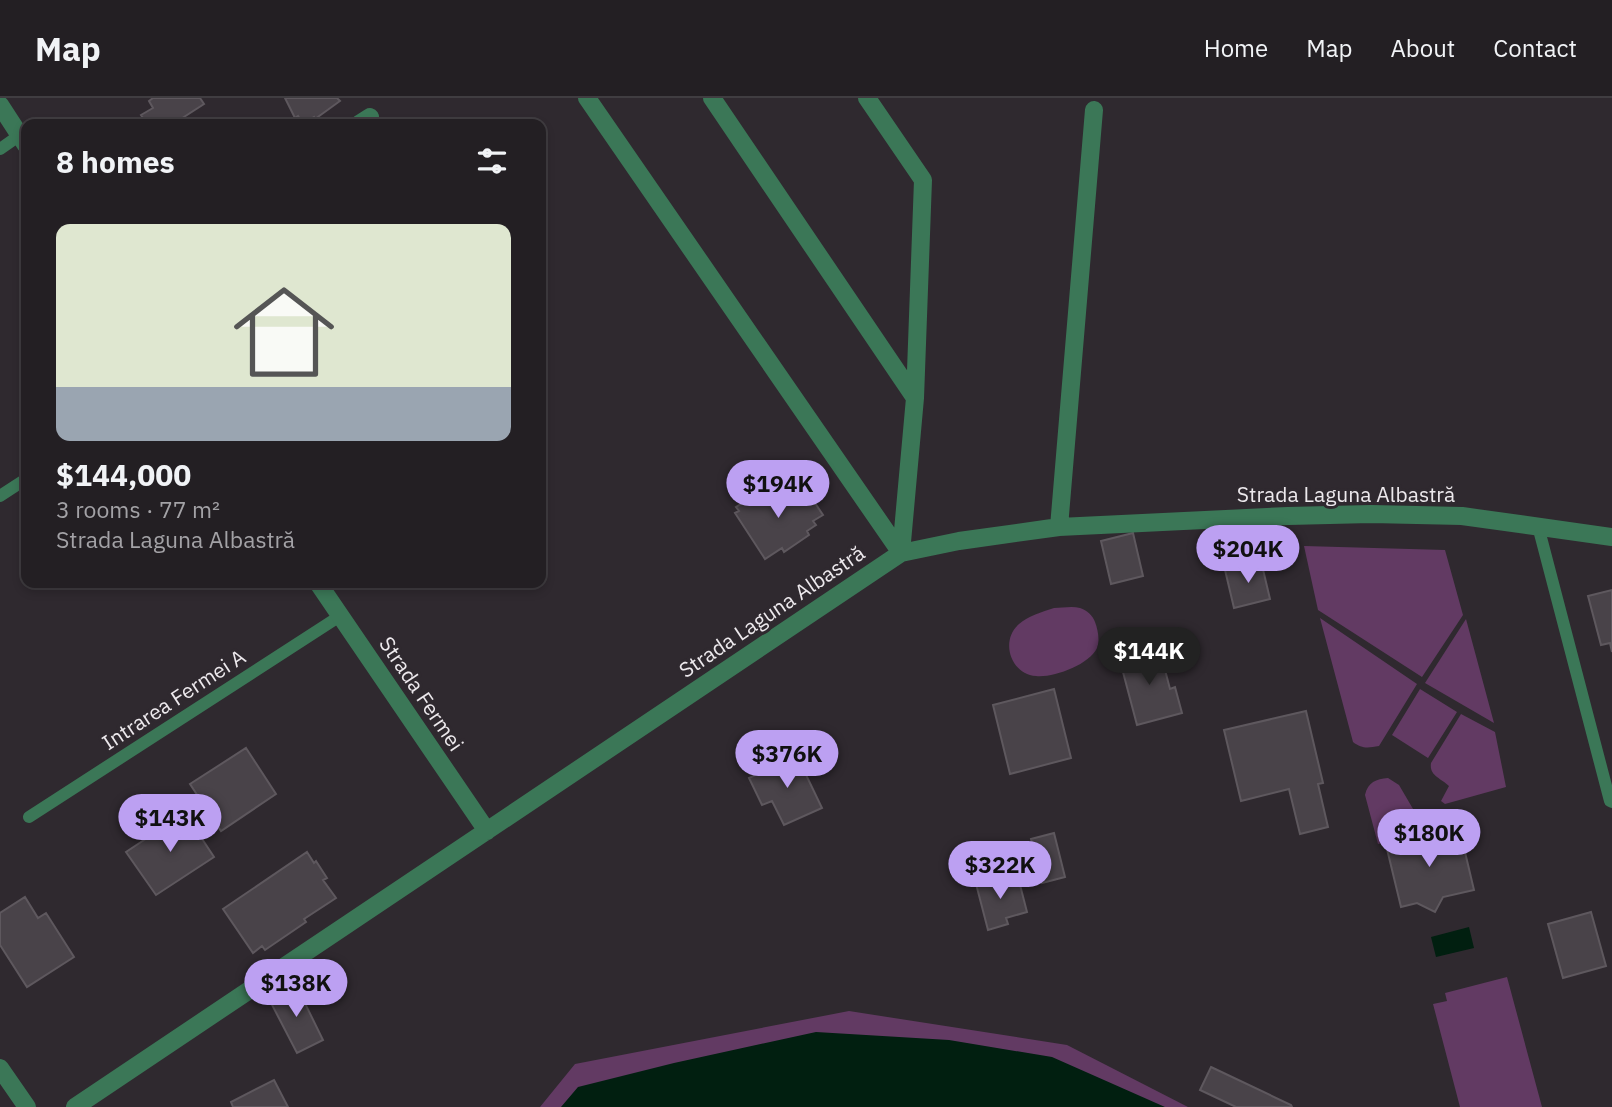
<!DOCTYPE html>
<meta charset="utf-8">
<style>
:root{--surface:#231f23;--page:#2b272b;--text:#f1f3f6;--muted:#a3a2a6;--line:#403d41;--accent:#bca0f2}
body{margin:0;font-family:"IBM Plex Sans",sans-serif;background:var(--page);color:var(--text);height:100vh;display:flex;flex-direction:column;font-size:26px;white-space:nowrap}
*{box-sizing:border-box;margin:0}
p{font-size:23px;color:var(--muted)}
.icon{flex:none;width:38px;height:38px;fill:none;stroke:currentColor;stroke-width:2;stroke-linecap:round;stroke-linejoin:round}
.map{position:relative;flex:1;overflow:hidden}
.side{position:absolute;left:21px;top:21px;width:525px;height:469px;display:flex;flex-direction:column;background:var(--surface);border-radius:14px;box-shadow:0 4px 10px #0003,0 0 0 2px var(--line)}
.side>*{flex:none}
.price{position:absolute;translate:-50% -60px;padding:0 16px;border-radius:24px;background:var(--accent);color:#111;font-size:23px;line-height:46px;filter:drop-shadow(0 2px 4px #0008)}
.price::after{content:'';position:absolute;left:50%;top:42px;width:21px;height:16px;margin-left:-10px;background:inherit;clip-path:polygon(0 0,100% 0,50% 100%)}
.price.selected{background:#222;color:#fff}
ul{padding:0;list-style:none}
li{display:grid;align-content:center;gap:14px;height:371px;padding:0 35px}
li+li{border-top:2px solid var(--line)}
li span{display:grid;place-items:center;height:217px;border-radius:14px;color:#555}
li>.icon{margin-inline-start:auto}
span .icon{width:126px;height:126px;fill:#fffc;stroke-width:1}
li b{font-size:30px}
h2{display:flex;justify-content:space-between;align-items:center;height:84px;padding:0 35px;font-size:30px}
header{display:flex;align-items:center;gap:42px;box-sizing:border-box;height:98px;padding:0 35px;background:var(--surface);border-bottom:2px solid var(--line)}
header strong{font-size:33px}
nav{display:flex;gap:38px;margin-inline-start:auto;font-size:24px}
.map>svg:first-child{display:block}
.green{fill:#623a63}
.water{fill:#011f10}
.building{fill:#494349;stroke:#5e585e;stroke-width:2}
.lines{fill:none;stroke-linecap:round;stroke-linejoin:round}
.service{stroke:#3b7757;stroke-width:12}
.minor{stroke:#3b7757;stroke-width:18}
.labels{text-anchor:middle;stroke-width:6;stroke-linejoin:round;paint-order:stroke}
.street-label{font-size:21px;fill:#ede9ed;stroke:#2f292f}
</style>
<header>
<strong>Map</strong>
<nav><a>Home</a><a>Map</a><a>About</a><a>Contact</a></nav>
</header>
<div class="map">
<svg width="1612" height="1009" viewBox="0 0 1612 1009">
<rect width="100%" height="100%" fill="#2f292f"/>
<path class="green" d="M1304 448 1445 452 1463 517 1422 579 1318 512Z
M1054 510C1062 510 1072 508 1080 510 1087 512 1093 518 1095 524 1098 532 1100 543 1097 550 1089 567 1053 580 1036 578 1010 576 1000 542 1019 526 1028 518 1042 514 1054 510Z
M1320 520 1417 586 1379 648C1368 650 1362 651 1353 644Z
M1466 521 1494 625 1425 585Z
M1420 591 1457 614 1428 660 1392 637Z
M1461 616 1495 634 1506 689 1445 706 1441 703 1449 688C1441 680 1429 678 1431 665Z
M1388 680 1399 687 1416 716 1409 725 1406 723 1403 726 1400 725 1391 743 1378 746 1365 697C1368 684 1376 681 1388 680Z
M1507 879 1542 1009H1460L1433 906 1447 903 1445 895Z
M849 913 1067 947 1188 1009H540L575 966Z"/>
<path class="water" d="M1469 829 1474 850 1436 859 1431 839Z
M816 934 949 942 1052 959 1165 1009H561L578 989 674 965Z"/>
<path class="building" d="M153 0H200L204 6 173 26H147L141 17 153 10 149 3Z
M285 0H337L340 3 315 21 314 19 303 26 298 18 295 20Z
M788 385 797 400 807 393 823 417 813 423 816 427 807 433 809 437 784 454 782 450 765 461 735 415 739 413 736 409 755 397 760 403Z
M1133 435 1143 478 1111 486 1101 443Z
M1261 463 1270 501 1234 510 1225 472Z
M1612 492V554L1610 545 1601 547 1588 498Z
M1159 549 1170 591 1175 589 1182 615 1137 627 1119 559Z
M1054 591 1071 660 1010 676 993 607Z
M1306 613 1323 685 1318 686 1328 729 1300 736 1289 691 1241 703 1224 632Z
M246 650 276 696 221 733 190 686Z
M797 658 822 710 784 727 772 703 762 707 749 680Z
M185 715 214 759 156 797 126 754Z
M1404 731 1423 742 1460 733 1474 792 1443 799 1435 814 1417 805 1401 809 1387 751 1394 747Z
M1054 735 1065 779 1042 785 1031 741Z
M307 754 314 765 316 763 327 780 323 782 336 800 304 821 306 824 265 852 262 848 253 855 223 811Z
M993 776 997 789 1019 783 1027 814 1006 820 1008 826 988 832 975 782Z
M25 799 38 820 46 815 74 859 27 889 0 847V815Z
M1591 814 1606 868 1563 880 1548 826Z
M296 887 323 942 297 955 269 901Z
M1211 969 1291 1007 1292 1009H1236L1200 992Z
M274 982 288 1009H233L231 1004Z"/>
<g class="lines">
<path class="service" d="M0 51 20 37
M0 398 26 381
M1538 428 1610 703 1612 704
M29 719 340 518"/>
<path class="minor" d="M587 0 901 455
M712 0 915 300
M867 0 923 82 915 300 901 455
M0 7 26 47
M359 26 370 19
M1059 429 1094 12
M318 485 487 733
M0 970 27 1009
M75 1009 901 455 959 443 1059 429 1288 418 1371 416 1462 418 1612 439"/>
</g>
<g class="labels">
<g class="street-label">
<text x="1346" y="404">Strada Laguna Albastră</text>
<text transform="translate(772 514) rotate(-34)" y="7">Strada Laguna Albastră</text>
<text transform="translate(421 596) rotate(56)" y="7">Strada Fermei</text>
<text transform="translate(174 602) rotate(-33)" y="7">Intrarea Fermei A</text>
</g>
</g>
</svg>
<b class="price" style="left:778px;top:422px">$194K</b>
<b class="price" style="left:1248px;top:487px">$204K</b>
<b class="price selected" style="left:1149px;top:589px">$144K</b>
<b class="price" style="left:787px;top:692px">$376K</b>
<b class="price" style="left:170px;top:756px">$143K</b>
<b class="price" style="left:1429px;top:771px">$180K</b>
<b class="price" style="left:1000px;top:803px">$322K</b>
<b class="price" style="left:296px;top:921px">$138K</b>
<section class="side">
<h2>8 homes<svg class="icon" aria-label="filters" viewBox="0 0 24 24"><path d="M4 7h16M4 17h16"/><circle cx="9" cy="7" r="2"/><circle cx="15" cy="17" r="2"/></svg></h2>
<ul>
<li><span style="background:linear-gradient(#dfe7d0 75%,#9aa5b1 0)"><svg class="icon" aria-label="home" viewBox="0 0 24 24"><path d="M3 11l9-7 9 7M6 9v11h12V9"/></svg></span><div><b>$144,000</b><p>3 rooms · 77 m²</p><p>Strada Laguna Albastră</p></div></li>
</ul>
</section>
</div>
